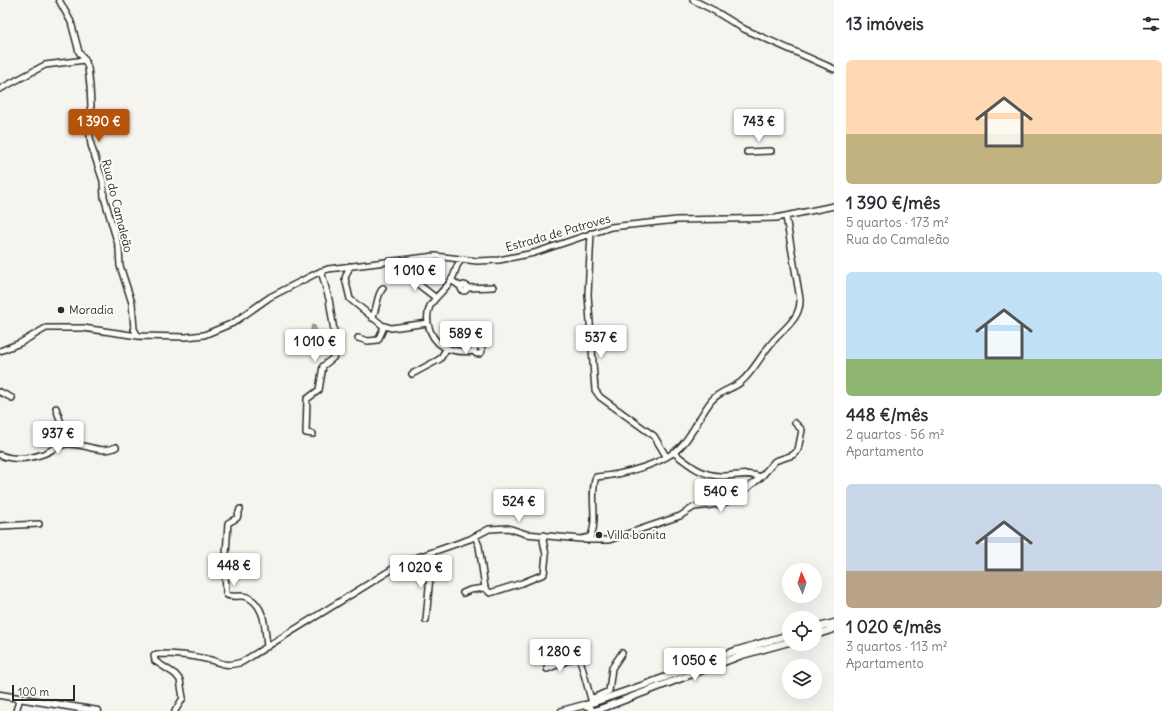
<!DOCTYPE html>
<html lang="pt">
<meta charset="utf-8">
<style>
:root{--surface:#fff;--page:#f2f2f3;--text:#2b2b33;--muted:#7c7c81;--accent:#b45309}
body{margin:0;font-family:Delius,sans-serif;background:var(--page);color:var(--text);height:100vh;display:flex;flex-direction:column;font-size:15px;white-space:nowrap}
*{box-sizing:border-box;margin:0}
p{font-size:13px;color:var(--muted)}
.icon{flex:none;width:22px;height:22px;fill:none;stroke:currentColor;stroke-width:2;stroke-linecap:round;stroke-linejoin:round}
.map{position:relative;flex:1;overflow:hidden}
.details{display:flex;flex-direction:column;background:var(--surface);width:340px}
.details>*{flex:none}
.needle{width:26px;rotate:357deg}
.fabs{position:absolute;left:782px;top:563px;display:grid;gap:8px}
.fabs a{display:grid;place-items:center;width:40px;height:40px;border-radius:50%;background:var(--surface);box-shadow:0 4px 16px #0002;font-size:20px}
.scale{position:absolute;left:12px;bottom:10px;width:63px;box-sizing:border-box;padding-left:4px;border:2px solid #2b2b2b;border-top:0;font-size:11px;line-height:14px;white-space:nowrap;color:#2b2b2b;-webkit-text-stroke:3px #fdfcf7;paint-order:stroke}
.price{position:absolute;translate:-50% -34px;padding:0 9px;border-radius:4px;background:#fff;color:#222;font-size:13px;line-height:26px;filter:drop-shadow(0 1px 2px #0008)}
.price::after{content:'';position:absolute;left:50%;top:24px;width:12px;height:9px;margin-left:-6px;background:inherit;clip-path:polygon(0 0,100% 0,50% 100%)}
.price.active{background:var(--accent);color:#fff}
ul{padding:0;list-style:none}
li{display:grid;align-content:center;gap:8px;height:212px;padding:0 12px}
li span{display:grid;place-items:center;height:124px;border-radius:6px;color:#555}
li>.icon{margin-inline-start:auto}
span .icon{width:72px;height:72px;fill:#fffc;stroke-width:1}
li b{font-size:17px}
h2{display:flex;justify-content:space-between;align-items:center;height:48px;padding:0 12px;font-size:17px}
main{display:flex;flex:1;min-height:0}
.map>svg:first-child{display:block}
.water{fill:url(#water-waves);stroke:#797877}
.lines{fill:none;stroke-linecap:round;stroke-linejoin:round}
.minor-casing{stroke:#2b2b2b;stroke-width:8}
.major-casing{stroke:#2b2b2b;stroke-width:9}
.minor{stroke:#fdfcf7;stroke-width:5}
.major{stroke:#fdfcf7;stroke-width:6}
.poi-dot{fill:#2b2b2b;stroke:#fdfcf7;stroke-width:1.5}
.labels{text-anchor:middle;stroke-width:4;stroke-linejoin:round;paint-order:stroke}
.street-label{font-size:12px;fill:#2b2b2b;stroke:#fdfcf7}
.poi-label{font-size:12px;fill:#2b2b2b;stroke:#fdfcf7;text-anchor:start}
</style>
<main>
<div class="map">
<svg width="834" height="711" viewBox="0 0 834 711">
<defs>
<pattern id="water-waves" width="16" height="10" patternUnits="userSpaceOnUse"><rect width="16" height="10" fill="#adaca9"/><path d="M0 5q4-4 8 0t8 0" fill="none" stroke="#8d8c8a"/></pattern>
</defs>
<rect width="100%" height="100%" fill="#f5f4ef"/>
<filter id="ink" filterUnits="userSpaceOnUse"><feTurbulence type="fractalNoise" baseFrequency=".025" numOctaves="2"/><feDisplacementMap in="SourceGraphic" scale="8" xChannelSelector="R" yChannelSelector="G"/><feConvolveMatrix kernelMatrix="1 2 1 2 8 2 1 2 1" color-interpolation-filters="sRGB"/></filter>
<g filter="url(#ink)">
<path class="water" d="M312 325 315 326 318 334 312 339H309Z"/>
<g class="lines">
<g class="minor-casing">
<path id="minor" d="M59 0 71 22 79 52 85 60
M693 0 713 10 744 29 834 69
M0 89 45 65 85 60 88 68 90 86 91 106 88 119 91 145 103 181 104 197 119 248 120 266 132 303 134 329 138 336
M747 152 771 151
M591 233 588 295 595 390 600 397 654 436 666 456
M463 259C455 265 457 269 453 277 448 288 436 295 430 306 423 322 432 344 449 349 457 352 466 352 474 351
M350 266 345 278 350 299 382 325 391 328 428 323
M414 276V281L436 298
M451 280 461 287
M461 288a3 3 0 1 1 6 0a3 3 0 1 1-6 0Z
M467 288 493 287
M372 318C378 307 376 296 383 288
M358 338 368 341 378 340 384 327
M474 350a4 4 0 1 1 8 0a4 4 0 1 1-8 0Z
M0 351 20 343 46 328H83L138 336 186 337 204 335 233 323 270 297 317 273 328 269 435 256 477 261 499 260 534 253 611 227 677 220 776 218 834 206
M412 374 440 359 447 348
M0 392 12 398
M56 408 63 429 76 444
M313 434 306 433 307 399 319 390 323 366 333 358 337 350 329 299 321 271
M57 445 63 436V430
M673 452C688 464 703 477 723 476 736 476 748 472 761 477
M0 455C13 460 29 459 43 454 52 451 58 444 68 444 84 443 101 455 116 447
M240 509 237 518 228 523 225 570 226 593 227 595C234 598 243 594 249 598 266 607 265 631 267 647
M0 526 39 524
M475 536 479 546 485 588 490 593 522 583 544 574 546 555 543 540 544 535
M585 540H609L680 516 694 507 720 504 734 499 761 477 775 461 793 455 798 450 802 430 795 423
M410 560 427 571 430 576 426 620
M463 593 470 590 485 588
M546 644 549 651 547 669 579 656 592 703
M591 699 609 691 612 668 622 653
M16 711 20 698
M175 711 183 698 180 680 175 674 155 661 154 655 157 654C173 654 190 655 206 659 222 662 223 668 242 662L404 562 470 539 489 529 508 528 526 534 581 539 590 537C599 523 589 494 596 477 622 475 666 464 683 444 695 430 701 413 712 400 720 391 732 389 741 382 753 372 760 357 770 345 781 330 801 320 800 299L786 217"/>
</g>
<g class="major-casing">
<path id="major" d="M815 628 834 623
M815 635 834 629
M0 695 98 711
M586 705 650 683 735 651 789 635
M562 711 584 705 590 707 592 711
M595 711 742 655 789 642"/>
</g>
<use href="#minor" class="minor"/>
<use href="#major" class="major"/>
</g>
</g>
<g class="poi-dot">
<circle cx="61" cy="310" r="4"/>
<circle cx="599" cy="535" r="4"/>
</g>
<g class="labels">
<g class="street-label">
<text transform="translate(117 206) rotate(76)" y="4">Rua do Camaleão</text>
<text transform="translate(558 233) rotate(-16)" y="4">Estrada de Patroves</text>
</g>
<g class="poi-label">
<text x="69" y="314">Moradia</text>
<text x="607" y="539">Villa bonita</text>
</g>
</g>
</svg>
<div class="fabs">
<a><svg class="needle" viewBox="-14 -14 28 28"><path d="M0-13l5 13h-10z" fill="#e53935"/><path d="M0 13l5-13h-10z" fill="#7c7c81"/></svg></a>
<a><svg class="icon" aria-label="locate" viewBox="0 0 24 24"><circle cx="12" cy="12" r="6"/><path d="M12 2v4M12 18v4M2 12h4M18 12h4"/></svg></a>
<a><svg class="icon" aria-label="layers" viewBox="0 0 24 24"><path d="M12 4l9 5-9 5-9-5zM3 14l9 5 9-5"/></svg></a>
</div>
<div class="scale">100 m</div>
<b class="price active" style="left:99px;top:143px">1 390 €</b>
<b class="price" style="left:759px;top:143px">743 €</b>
<b class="price" style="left:415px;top:292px">1 010 €</b>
<b class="price" style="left:466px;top:355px">589 €</b>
<b class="price" style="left:601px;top:359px">537 €</b>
<b class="price" style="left:315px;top:363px">1 010 €</b>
<b class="price" style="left:58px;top:455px">937 €</b>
<b class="price" style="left:721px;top:513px">540 €</b>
<b class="price" style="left:519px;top:523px">524 €</b>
<b class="price" style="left:234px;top:587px">448 €</b>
<b class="price" style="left:421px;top:589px">1 020 €</b>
<b class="price" style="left:560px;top:673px">1 280 €</b>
<b class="price" style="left:695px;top:682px">1 050 €</b>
</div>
<section class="details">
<h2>13 imóveis<svg class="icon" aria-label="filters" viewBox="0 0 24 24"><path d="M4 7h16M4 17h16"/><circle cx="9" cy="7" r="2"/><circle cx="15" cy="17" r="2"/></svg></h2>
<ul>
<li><span style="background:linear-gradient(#ffd9b3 60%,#c2b280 0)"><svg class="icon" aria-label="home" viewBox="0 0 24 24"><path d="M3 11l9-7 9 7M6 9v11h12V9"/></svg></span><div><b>1 390 €/mês</b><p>5 quartos · 173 m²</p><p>Rua do Camaleão</p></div></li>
<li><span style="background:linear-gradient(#bfe0f5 70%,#8fb573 0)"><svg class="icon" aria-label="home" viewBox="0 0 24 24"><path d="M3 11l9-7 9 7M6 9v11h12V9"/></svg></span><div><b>448 €/mês</b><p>2 quartos · 56 m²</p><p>Apartamento</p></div></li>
<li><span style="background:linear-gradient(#c9d6e8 70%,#b9a48a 0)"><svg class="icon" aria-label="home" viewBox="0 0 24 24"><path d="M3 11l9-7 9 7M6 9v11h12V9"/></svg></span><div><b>1 020 €/mês</b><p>3 quartos · 113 m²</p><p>Apartamento</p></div></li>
</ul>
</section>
</main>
